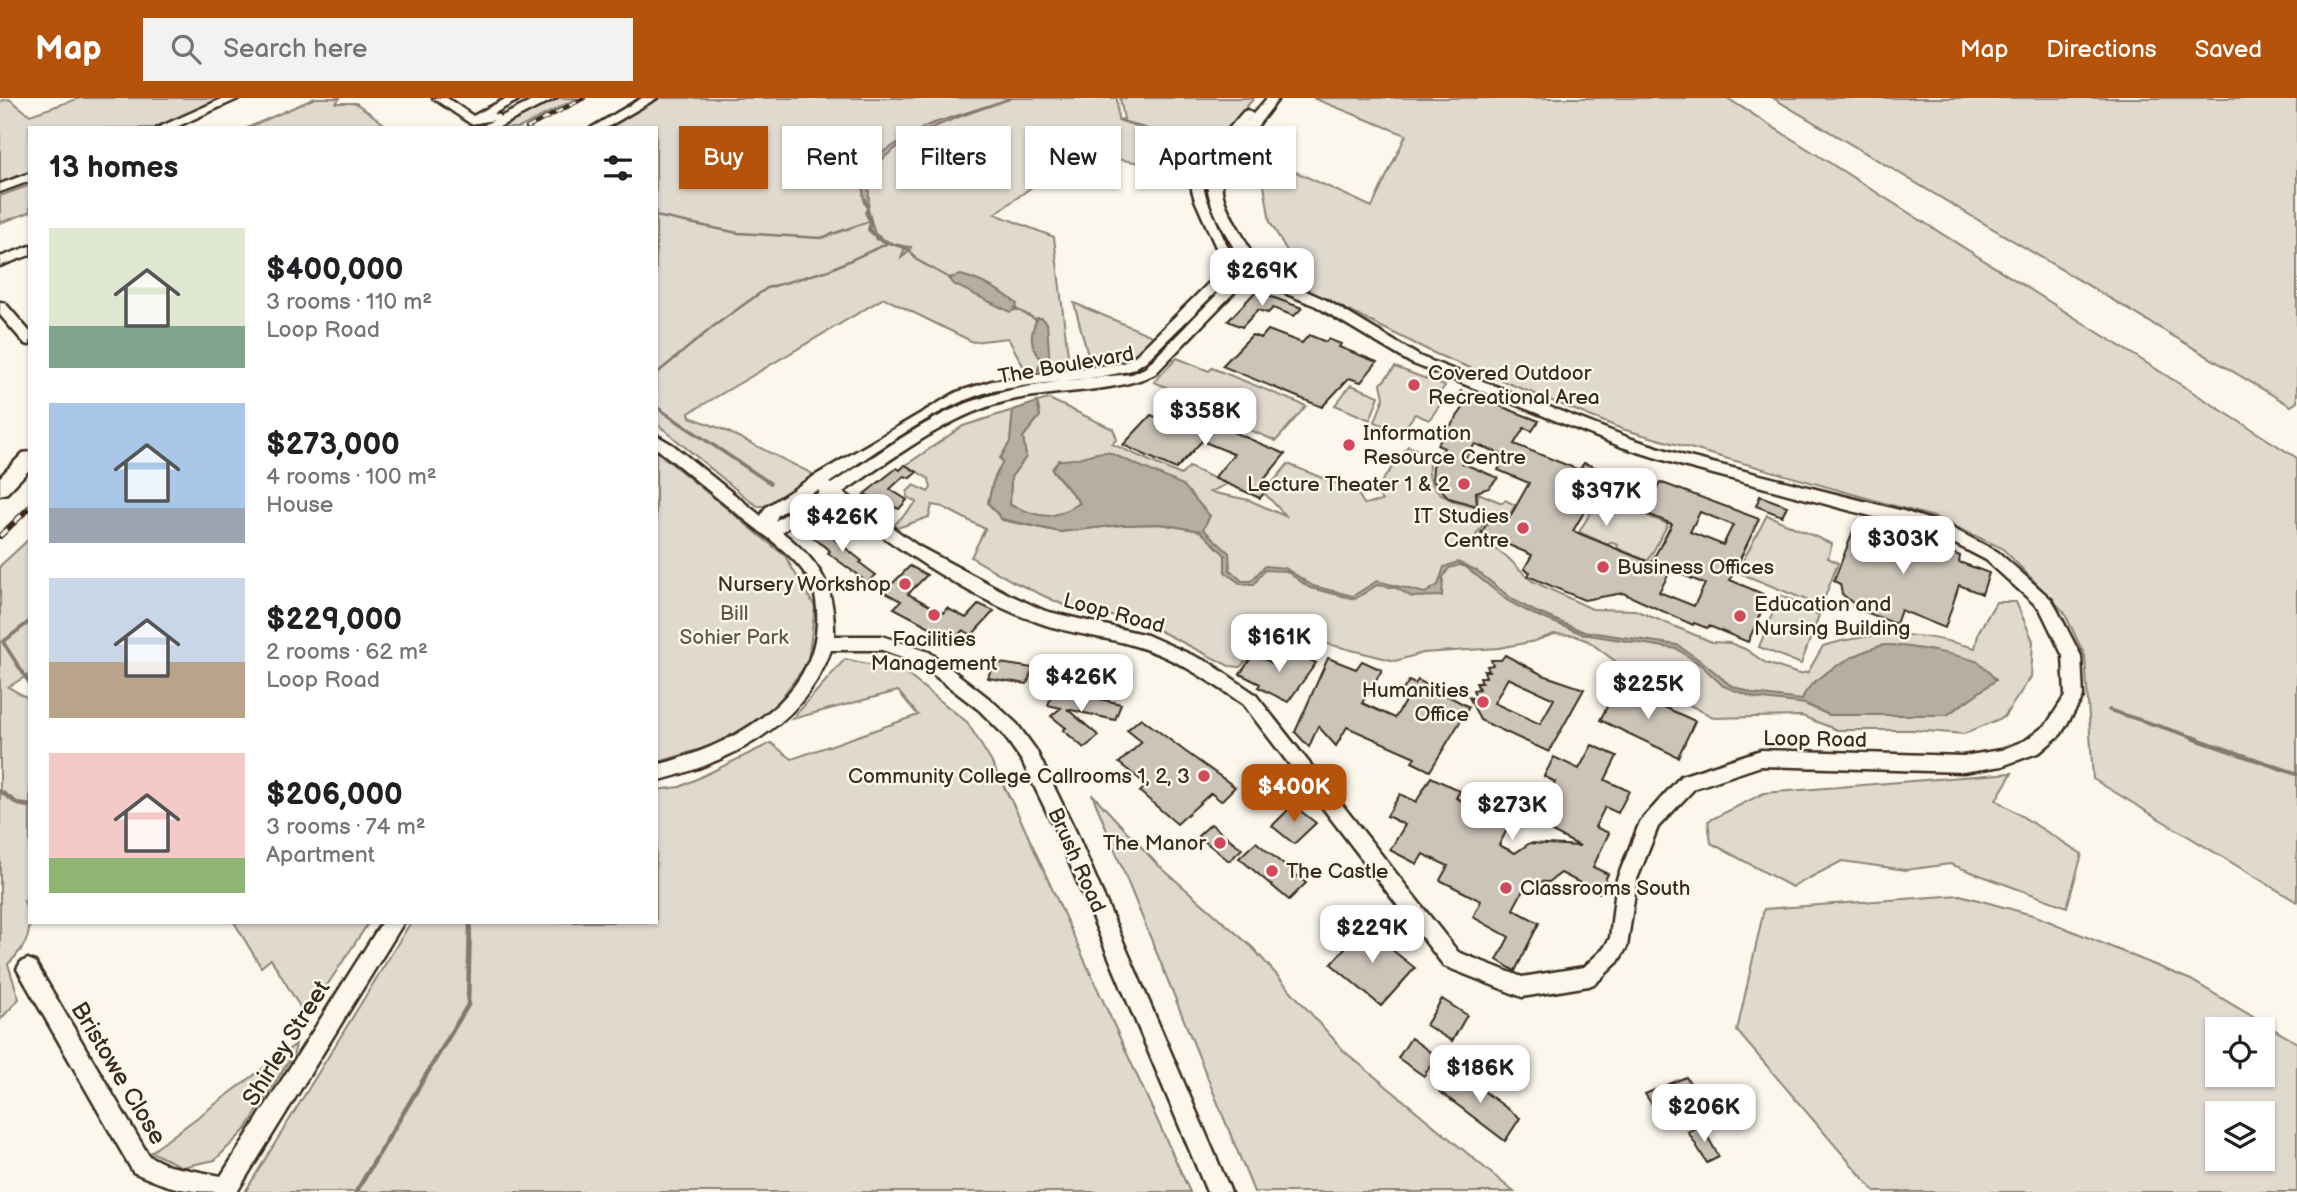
<!DOCTYPE html>
<meta charset="utf-8">
<style>
:root{--surface:#fff;--page:#f2f2f2;--text:#202124;--muted:#757577;--accent:#b45309}
body{margin:0;font-family:"Balsamiq Sans",sans-serif;background:var(--page);color:var(--text);height:100vh;display:flex;flex-direction:column;font-size:26px;white-space:nowrap}
*{box-sizing:border-box;margin:0}
p{font-size:23px;color:var(--muted)}
.icon{flex:none;width:38px;height:38px;fill:none;stroke:currentColor;stroke-width:2;stroke-linecap:round;stroke-linejoin:round}
.map{position:relative;flex:1;overflow:hidden}
.drawer{position:absolute;left:28px;top:28px;width:630px;height:798px;display:flex;flex-direction:column;background:var(--surface);border-radius:0px;box-shadow:0 2px 5px #0004}
.drawer>*{flex:none}
.guide{position:absolute;left:679px;top:28px;width:665px;height:63px;display:flex;gap:14px}
.tools{position:absolute;left:2205px;top:919px;display:grid;gap:14px}
.tools a{display:grid;place-items:center;width:70px;height:70px;border-radius:0px;background:var(--surface);box-shadow:0 2px 5px #0004;font-size:35px}
.price{position:absolute;translate:-50% -60px;padding:0 16px;border-radius:14px;background:#fff;color:#222;font-size:23px;line-height:46px;filter:drop-shadow(0 2px 4px #0008)}
.price::after{content:'';position:absolute;left:50%;top:42px;width:21px;height:16px;margin-left:-10px;background:inherit;clip-path:polygon(0 0,100% 0,50% 100%)}
.price.current{background:var(--accent);color:#fff}
ul{padding:0;list-style:none}
li{display:flex;align-items:center;gap:21px;height:175px;padding:0 21px}
li span{display:grid;place-items:center;flex:none;width:196px;height:140px;border-radius:0px;color:#555}
li>.icon{margin-inline-start:auto}
span .icon{width:84px;height:84px;fill:#fffc;stroke-width:1}
li b{font-size:30px}
h2{display:flex;justify-content:space-between;align-items:center;height:84px;padding:0 21px;font-size:30px}
.chip{padding:0 24px;border-radius:0px;background:var(--surface);box-shadow:0 2px 5px #0004;font-size:24px;line-height:63px}
.chip.current{background:var(--accent);color:#fff}
header{display:flex;align-items:center;gap:42px;box-sizing:border-box;height:98px;padding:0 35px;background:var(--accent);color:#fff}
header strong{font-size:33px}
nav{display:flex;gap:38px;margin-inline-start:auto;font-size:24px}
.search{width:490px;height:63px;background:var(--page);display:flex;align-items:center;gap:18px;box-sizing:border-box;padding:0 24px;border-radius:0px;color:var(--muted);font-size:26px}
.map>svg:first-child{display:block}
.green{fill:#dfd9ce;stroke:#8d8276;stroke-width:2;fill-rule:evenodd}
.water{fill:#b6aea2;stroke:#85796d;stroke-width:2}
.lines{fill:none;stroke-linecap:round;stroke-linejoin:round}
.stream-far2{stroke:#85796d;stroke-width:2.5}
.stream-far1{stroke:#85796d;stroke-width:3.5}
.stream{stroke:#85796d;stroke-width:4.5}
.building{fill:#ccc4b9;stroke:#3b2a1e;stroke-width:2;fill-rule:evenodd}
.minor-casing{stroke:#3b2a1e;stroke-width:5}
.major-casing{stroke:#3b2a1e;stroke-width:5}
.minor{fill:#fbf7ec;fill-rule:evenodd}
.major{fill:#fbf7ec;fill-rule:evenodd}
.rail-far1-casing{stroke:#3b2a1e;stroke-width:4.5}
.rail-casing{stroke:#3b2a1e;stroke-width:6}
.rail-far1{stroke:#fbf7ec;stroke-width:2.5;stroke-dasharray:8;stroke-linecap:butt}
.rail{stroke:#fbf7ec;stroke-width:3.5;stroke-dasharray:10;stroke-linecap:butt}
.poi-dot{fill:#d1495b;stroke:#fbf7ec;stroke-width:2.5}
.labels{text-anchor:middle;stroke-width:5;stroke-linejoin:round;paint-order:stroke}
.street-label{font-size:21px;fill:#3b2a1e;stroke:#fbf7ec}
.poi-label{font-size:21px;fill:#3b2a1e;stroke:#fbf7ec;text-anchor:start}
.park-label{font-size:21px;fill:#64564a;stroke:#fbf7ec}
.near-street-label{font-size:24px;fill:#3b2a1e;stroke:#fbf7ec}
</style>
<header>
<strong>Map</strong>
<div class="search"><svg class="icon" aria-label="search" viewBox="0 0 24 24"><circle cx="10" cy="10" r="6"/><path d="M15 15l6 6"/></svg>Search here</div>
<nav><a>Map</a><a>Directions</a><a>Saved</a></nav>
</header>
<div class="map">
<svg width="2297" height="1094" viewBox="0 0 2297 1094">
<rect width="100%" height="100%" fill="#fbf7ec"/>
<filter id="ink" filterUnits="userSpaceOnUse"><feTurbulence type="fractalNoise" baseFrequency=".0143" numOctaves="2"/><feDisplacementMap in="SourceGraphic" scale="14" xChannelSelector="R" yChannelSelector="G"/><feConvolveMatrix kernelMatrix="1 2 1 2 8 2 1 2 1" color-interpolation-filters="sRGB"/></filter>
<g filter="url(#ink)">
<path class="green" d="M80 0H231L155 30H30V79L0 91V3L9 1 30 17Z
M315 0H340L336 5H356L383 25 373 30H247Z
M556 0H578L519 30H493Z
M658 0H1117L1118 22 1124 21 1120 0H1254L1187 79 1147 66 1116 61 1067 63 995 116 1054 139 1069 266 1027 275 1008 240 973 244 884 200 689 315 690 319 722 331 815 377V380L767 408H758L750 403 656 325V30H604Z
M1313 0H1727L2297 360V804L2093 681 2085 558 2064 514 2002 450 1934 419 1622 331 1438 257 1311 194 1270 124 1259 57 1372 109 1406 37Z
M1773 0H2297V304L2291 308Z
M30 87V114L0 125V98Z
M1074 205 1157 240 1132 263 1098 270 1090 265Z
M1177 260 1209 273 1212 270 1306 308 1276 343 1183 304 1187 298 1154 284Z
M1395 269 1445 288 1435 301 1442 304 1429 322 1415 316 1401 335 1375 324 1384 299 1381 286Z
M1351 287 1379 298 1370 322 1335 307Z
M1049 301 1113 331 1117 341 1112 346 1181 377 1189 369 1227 386 1210 394 1249 402 1287 419 1264 395 1288 366 1357 394 1364 406 1382 403 1376 391 1408 348 1428 356 1426 360 1430 362C1422 392 1451 406 1477 409L1478 395 1502 405 1505 402 1515 407 1505 425 1489 418 1475 439 1506 458 1532 483 1592 511 1635 512 1712 544 1730 545 1745 551 1766 565 1799 576 1808 574 1823 548C1881 531 1918 534 1975 550L1979 533 1996 504H2016L2033 543 2031 579 2004 619 1964 636 1913 632H1837L1802 618 1715 620 1642 583 1588 543 1573 537 1554 536 1535 543 1499 550 1423 555 1395 563 1312 542 1271 541 1262 543 1258 551 1240 569 1229 568 1158 532 1108 517 1072 511 1012 483 971 459 985 431 943 409 932 407 929 419 897 430 894 427 917 404 907 399V394L914 387 928 394 931 390 929 381 906 367 963 328 1013 312 1010 344 1000 360 1003 363 993 383 988 405 1002 422 1060 434 1121 427 1161 426 1202 433 1095 356 1076 363 1059 362 1052 372 1080 405C1048 424 1043 420 1010 407L1011 379 1026 359 1023 339 1040 318 1037 304ZM1885 547 1928 552 1979 564 1995 582 1947 617H1829L1802 605Z
M656 353 785 458 815 509 808 564 776 607 732 641 656 665Z
M1600 399 1668 426 1648 463 1617 450 1618 447 1610 444 1609 447 1579 434Z
M1767 417 1832 446 1828 460 1838 465 1823 504 1818 502 1816 506 1737 474Z
M30 440V576L8 589 30 601V797L24 803C35 829 29 847 8 866L19 901 0 922V468Z
M1780 497 1814 511 1813 515 1819 517 1801 566 1759 549Z
M845 561 904 574 967 624 991 663 1019 718 1190 1094H245L411 824H656V692L680 689 771 645 792 661 918 617 898 593 792 621Z
M2012 675 1996 702 2082 756 2067 809 1950 766 1906 772 1842 763 1792 789 1711 745 1708 723 1764 695Z
M1092 696 1157 766 1252 849 1345 954 1514 1094H1254Z
M1960 797 2036 818 2191 882 2297 945V1094H1875L1737 933 1764 811ZM2217 931H2263V976H2217ZM2217 1015H2263V1060H2217Z
M234 824H369L306 919 271 861 261 869Z
M296 946 294 955 246 1031 215 1062 182 1069 151 1054Z"/>
<path class="water" d="M1012 0C974 15 883 38 870 82 867 93 871 104 867 114L871 123 870 132C884 143 893 147 911 149L910 153 901 160 905 149C890 146 880 144 868 132L870 124 865 115 868 108 864 105 862 82 870 66 881 55 928 27Z
M961 177C982 183 1000 191 1017 206L1015 212 1010 214 955 187 948 180Z
M1037 220H1042L1047 225 1050 268 1038 271 1041 262C1030 245 1029 239 1037 220Z
M1037 304 1040 318 1023 339 1026 359 1011 379 1010 407C1041 419 1051 424 1080 405L1052 371 1059 362C1082 363 1090 353 1108 354L1183 387 1210 418 1203 431 1229 455 1230 472 1242 483H1251L1265 468 1285 470 1313 488 1353 498 1377 483 1425 495 1438 487 1444 469 1458 464 1476 472 1512 501 1534 513 1582 533 1677 547 1704 565 1730 587 1754 596 1802 602C1807 580 1864 550 1885 547 1899 546 1971 558 1981 566 1986 570 1991 577 1996 582L1947 617H1829L1806 606 1755 600 1723 588 1701 567 1677 551 1583 536 1533 516 1508 503 1466 469 1460 467 1449 470 1443 479 1442 498 1412 499 1396 490 1377 487 1355 501 1310 490 1286 473 1265 472 1254 486H1241L1225 474V457L1200 433 1161 426 1121 427 1060 434 1002 421 988 405 993 384 1003 363 1000 361 1010 344 1013 312Z"/>
<g class="lines">
<path class="stream-far2" d="M1119 22 1186 44 1189 47 1184 52
M1067 55 1076 40
M865 101 876 141 908 151 917 162 951 181
M656 118 738 135 821 140 870 123
M1014 210 1037 222
M656 276 714 228 767 190 829 172 886 146"/>
<path class="stream-far1" d="M656 309 770 385
M30 523 3 544 30 586
M2109 612 2199 641"/>
<path class="stream" d="M2193 640 2297 676
M0 693 18 706 30 708
M356 1094 468 907 470 824"/>
</g>
<path class="building" d="M1257 192 1272 199 1302 210 1294 218 1273 210 1268 215 1258 212 1242 229 1228 223Z
M1268 232 1302 245 1309 237 1326 244 1328 241 1341 246 1339 249 1377 264 1361 284 1349 280 1322 309 1222 268 1252 237 1261 240Z
M1461 293 1539 323 1532 333 1524 330 1514 346 1579 372 1584 365 1597 370 1592 377 1651 400 1660 384 1759 421 1730 482 1763 496 1761 501 1765 505 1748 544 1709 528 1707 530 1694 525 1693 527 1623 495 1584 502 1528 478 1530 474 1524 471 1532 457 1481 435 1491 419 1506 426 1529 385 1498 372 1507 358 1475 346 1462 365 1498 380 1489 390 1476 394 1477 408 1449 400 1432 382 1433 368 1444 350 1437 347 1466 306 1454 302ZM1599 396 1672 426 1651 465 1573 433 1587 409 1591 410ZM1700 414 1733 427 1723 447 1690 434ZM1671 472 1705 486 1694 508 1659 494Z
M1170 304 1181 308 1179 311 1285 356 1262 384 1270 388 1260 400 1214 380 1234 356 1202 343 1176 371 1123 347 1151 317 1156 319Z
M905 367 917 374 910 380 904 378 890 391 907 402 899 411 864 396 897 370 900 372Z
M1760 398 1787 408 1782 418 1756 408Z
M1857 423 1893 437 1894 433 1960 458 1959 464 1989 475 1982 496 1959 487 1945 530 1901 512 1896 526 1853 509 1854 506 1842 496 1840 486 1834 483Z
M819 429 862 463 860 465 876 477 867 484 828 455 830 453 809 436Z
M910 468 927 477 908 496 943 515 947 510 966 520 979 506 994 513 972 537 963 532 954 542 894 510 901 503 884 494Z
M1289 552 1316 565 1288 604 1258 589 1260 586 1240 576 1254 556 1278 568Z
M1505 557 1543 577 1584 591 1549 654 1480 622 1469 599 1477 602 1473 592 1479 591 1476 585H1482L1480 579H1486L1484 573H1489L1487 568 1493 567 1491 562H1501ZM1508 580 1554 601 1540 626 1494 605Z
M1328 560 1356 571 1362 563 1382 572 1362 605 1395 620 1405 603 1398 599 1409 583 1415 586 1418 582 1469 609 1430 673 1412 664 1415 659 1347 629 1336 648 1318 628 1309 649 1295 634Z
M993 564 1033 570 1027 586 988 580Z
M1618 588 1695 623 1678 659 1600 622Z
M1054 590 1121 606 1115 622 1067 611 1099 638 1084 650 1063 632 1066 630 1051 618 1061 610 1048 607Z
M1141 620 1186 654 1235 689 1221 703 1211 695 1177 726 1140 694 1147 687 1119 665 1142 644 1127 632Z
M1592 647 1617 658 1605 682 1629 693 1618 715 1605 709 1595 729 1609 735 1593 769 1608 776 1599 795 1561 775 1549 784 1528 783 1513 811 1539 825 1515 873 1497 862 1509 839 1473 819 1481 803 1440 782 1448 768 1423 756 1417 766 1390 752 1405 727 1387 718 1400 696 1416 704 1431 679 1460 693 1456 700 1479 711 1482 705 1513 720 1499 747 1515 755 1530 745 1580 748 1522 719 1533 697 1545 703 1555 684 1544 678 1554 659 1579 671Z
M1293 707 1316 725 1294 746 1272 728Z
M1211 726 1242 751 1229 763 1198 738Z
M1256 744 1306 785 1289 802 1239 760Z
M1361 827 1415 870 1381 908 1331 866 1345 850 1341 847Z
M1442 901 1467 917 1452 943 1426 927Z
M1411 940 1436 958 1424 978 1398 960Z
M1454 971 1520 1020 1505 1043 1439 993Z
M1686 979 1701 1001 1660 1018 1645 996Z
M1701 1027 1719 1059 1707 1065 1688 1034Z"/>
<g class="lines">
<g class="minor-casing">
<path id="minor" d="M224 0H240L174 30H157Z
M433 0H447L473 18 507 0H522L493 16 500 17V21L471 26Z
M642 0H657L606 30H591Z
M1267 0H1279L1225 70C1209 108 1254 136 1254 173L1270 177 1326 202 1421 259 1632 341 1685 358 1903 413 1946 427 1998 454 2052 502 2081 558 2083 599 2061 636 2040 654 2002 668 1963 674 1761 668 1695 690 1658 729 1637 781 1627 849 1618 864 1596 885 1589 888 1522 899 1444 868 1243 606C1209 583 1175 559 1135 548 1103 538 1068 536 1037 524 966 499 892 446 831 402L782 434C821 465 835 488 834 538H882L929 554 991 602 1017 626 1036 652 1076 734 1231 1094H1207L1057 735 1022 663 1003 636 979 612 917 564 882 552H831C804 628 730 664 656 683V667C725 650 814 606 817 525 818 509 816 492 807 478 791 455 765 438 744 421 714 398 686 373 656 350V337L673 347 761 418 766 409 811 380 957 294 992 283 1123 265 1136 257 1223 171 1222 163 1195 102 1192 92 1193 73 1243 14 1247 12 1253 16 1205 73 1204 92 1207 102 1236 169 1240 170V161C1228 138 1209 112 1207 85 1206 67 1254 16 1267 0ZM1233 177H1236L1145 270 1132 276C1071 282 1006 286 949 313 908 333 870 362 831 386L829 385C873 356 944 303 993 293 1039 283 1087 284 1132 272L1146 263ZM1248 180 1316 208 1411 265 1622 349 1683 368 1934 435 1986 462 2040 511 2063 558 2065 598 2047 626 2026 642 2001 652 1963 658 1761 652 1681 678 1640 724 1617 781 1610 840 1604 850 1584 869 1522 879 1458 854 1255 596 1210 565 1147 537 1045 513 1008 496 918 448 843 394C895 360 946 318 1007 303 1052 292 1116 295 1155 276ZM817 392 820 394 775 423 778 417Z
M30 75V83L0 94V86Z
M30 148V157L0 168V159Z
M0 204 5 205 30 234V247L25 246 0 217Z
M382 824H404L237 1094C190 1094 176 1094 133 1074L17 871 21 864 28 861 35 864 149 1058 169 1068 221 1078Z"/>
</g>
<g class="major-casing">
<path id="major" d="M538 0H556L497 30H478Z
M30 354V371L7 395 0 397V379L23 355Z"/>
</g>
<use href="#minor" class="minor"/>
<use href="#major" class="major"/>
<g class="rail-far1-casing">
<path id="rail-far1" d="M527 30 584 0"/>
</g>
<g class="rail-casing">
<path id="rail" d="M0 438 30 409"/>
</g>
<use href="#rail-far1" class="rail-far1"/>
<use href="#rail" class="rail"/>
</g>
</g>
<g class="poi-dot">
<circle cx="1414" cy="287" r="7"/>
<circle cx="1349" cy="347" r="7"/>
<circle cx="1464" cy="386" r="7"/>
<circle cx="1523" cy="430" r="7"/>
<circle cx="1603" cy="469" r="7"/>
<circle cx="905" cy="486" r="7"/>
<circle cx="934" cy="517" r="7"/>
<circle cx="1740" cy="518" r="7"/>
<circle cx="1483" cy="604" r="7"/>
<circle cx="1204" cy="678" r="7"/>
<circle cx="1220" cy="745" r="7"/>
<circle cx="1272" cy="773" r="7"/>
<circle cx="1506" cy="790" r="7"/>
</g>
<g class="labels">
<g class="street-label">
<text transform="translate(1066 267) rotate(-10)" y="7">The Boulevard</text>
<text transform="translate(1114 515) rotate(15)" y="7">Loop Road</text>
<text transform="translate(1815 641) rotate(1)" y="7">Loop Road</text>
<text transform="translate(1077 762) rotate(66)" y="7">Brush Road</text>
</g>
<g class="poi-label">
<text x="1428" y="282">Covered Outdoor<tspan x="1428" dy="24">Recreational Area</tspan></text>
<text x="1363" y="342">Information<tspan x="1363" dy="24">Resource Centre</tspan></text>
<text x="1450" y="393" text-anchor="end">Lecture Theater 1 &amp; 2</text>
<text x="1509" y="425" text-anchor="end">IT Studies<tspan x="1509" dy="24">Centre</tspan></text>
<text x="1617" y="476">Business Offices</text>
<text x="891" y="493" text-anchor="end">Nursery Workshop</text>
<text x="1754" y="513">Education and<tspan x="1754" dy="24">Nursing Building</tspan></text>
<text x="934" y="548" text-anchor="middle">Facilities<tspan x="934" dy="24">Management</tspan></text>
<text x="1469" y="599" text-anchor="end">Humanities<tspan x="1469" dy="24">Office</tspan></text>
<text x="1190" y="685" text-anchor="end">Community College Callrooms 1, 2, 3</text>
<text x="1206" y="752" text-anchor="end">The Manor</text>
<text x="1286" y="780">The Castle</text>
<text x="1520" y="797">Classrooms South</text>
</g>
<g class="park-label">
<text x="734" y="522">Bill<tspan x="734" dy="24">Sohier Park</tspan></text>
</g>
<g class="near-street-label">
<text transform="translate(286 945) rotate(-58)" y="8">Shirley Street</text>
<text transform="translate(119 975) rotate(59)" y="8">Bristowe Close</text>
</g>
</g>
</svg>
<div class="tools">
<a><svg class="icon" aria-label="locate" viewBox="0 0 24 24"><circle cx="12" cy="12" r="6"/><path d="M12 2v4M12 18v4M2 12h4M18 12h4"/></svg></a>
<a><svg class="icon" aria-label="layers" viewBox="0 0 24 24"><path d="M12 4l9 5-9 5-9-5zM3 14l9 5 9-5"/></svg></a>
</div>
<b class="price" style="left:1262px;top:210px">$269K</b>
<b class="price" style="left:1205px;top:350px">$358K</b>
<b class="price" style="left:1606px;top:430px">$397K</b>
<b class="price" style="left:842px;top:456px">$426K</b>
<b class="price" style="left:1903px;top:478px">$303K</b>
<b class="price" style="left:1279px;top:576px">$161K</b>
<b class="price" style="left:1081px;top:616px">$426K</b>
<b class="price" style="left:1648px;top:623px">$225K</b>
<b class="price current" style="left:1294px;top:726px">$400K</b>
<b class="price" style="left:1512px;top:744px">$273K</b>
<b class="price" style="left:1372px;top:867px">$229K</b>
<b class="price" style="left:1480px;top:1007px">$186K</b>
<b class="price" style="left:1704px;top:1046px">$206K</b>
<div class="guide">
<a class="chip current">Buy</a>
<a class="chip">Rent</a>
<a class="chip">Filters</a>
<a class="chip">New</a>
<a class="chip">Apartment</a>
</div>
<section class="drawer">
<h2>13 homes<svg class="icon" aria-label="filters" viewBox="0 0 24 24"><path d="M4 7h16M4 17h16"/><circle cx="9" cy="7" r="2"/><circle cx="15" cy="17" r="2"/></svg></h2>
<ul>
<li><span style="background:linear-gradient(#dfe7d0 70%,#7fa58c 0)"><svg class="icon" aria-label="home" viewBox="0 0 24 24"><path d="M3 11l9-7 9 7M6 9v11h12V9"/></svg></span><div><b>$400,000</b><p>3 rooms · 110 m²</p><p>Loop Road</p></div></li>
<li><span style="background:linear-gradient(#a9c7e8 75%,#9aa5b1 0)"><svg class="icon" aria-label="home" viewBox="0 0 24 24"><path d="M3 11l9-7 9 7M6 9v11h12V9"/></svg></span><div><b>$273,000</b><p>4 rooms · 100 m²</p><p>House</p></div></li>
<li><span style="background:linear-gradient(#c9d6e8 60%,#b9a48a 0)"><svg class="icon" aria-label="home" viewBox="0 0 24 24"><path d="M3 11l9-7 9 7M6 9v11h12V9"/></svg></span><div><b>$229,000</b><p>2 rooms · 62 m²</p><p>Loop Road</p></div></li>
<li><span style="background:linear-gradient(#f6c9c9 75%,#8fb573 0)"><svg class="icon" aria-label="home" viewBox="0 0 24 24"><path d="M3 11l9-7 9 7M6 9v11h12V9"/></svg></span><div><b>$206,000</b><p>3 rooms · 74 m²</p><p>Apartment</p></div></li>
</ul>
</section>
</div>
